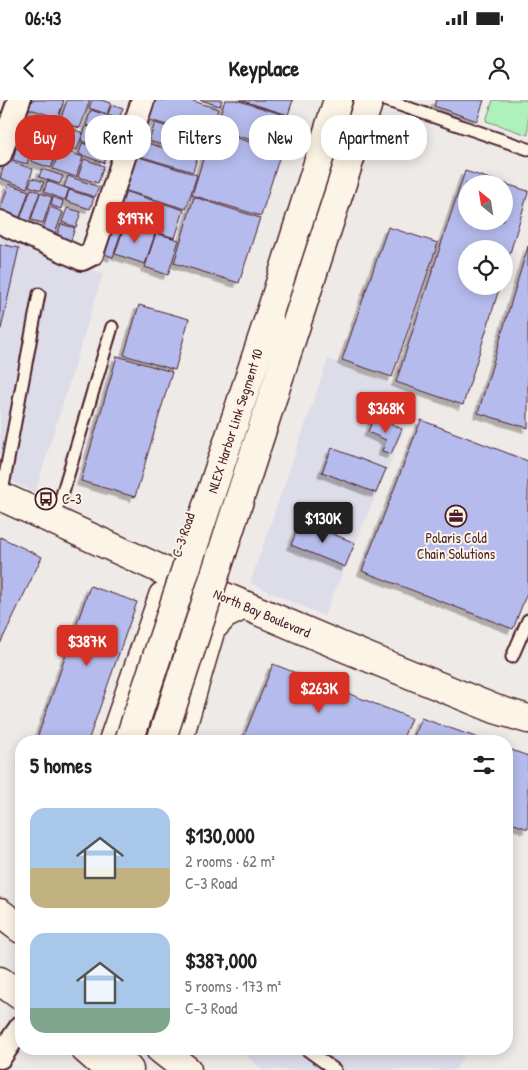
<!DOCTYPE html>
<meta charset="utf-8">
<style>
:root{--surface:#fff;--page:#f6f6f6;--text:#222;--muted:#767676;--accent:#d93025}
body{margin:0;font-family:"Patrick Hand",sans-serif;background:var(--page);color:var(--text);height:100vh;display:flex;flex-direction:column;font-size:19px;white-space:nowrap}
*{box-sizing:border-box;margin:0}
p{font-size:16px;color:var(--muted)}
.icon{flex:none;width:28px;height:28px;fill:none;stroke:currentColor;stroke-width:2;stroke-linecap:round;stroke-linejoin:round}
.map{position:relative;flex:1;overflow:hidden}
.sheet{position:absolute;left:15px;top:635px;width:498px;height:320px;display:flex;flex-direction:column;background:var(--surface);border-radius:20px;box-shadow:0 2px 12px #0003}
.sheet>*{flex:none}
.banner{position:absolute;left:15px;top:15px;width:499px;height:45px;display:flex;gap:10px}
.needle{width:32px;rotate:330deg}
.buttons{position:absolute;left:458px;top:75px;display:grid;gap:10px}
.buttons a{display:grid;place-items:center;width:55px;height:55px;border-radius:50%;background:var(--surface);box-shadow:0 2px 12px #0003;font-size:25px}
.price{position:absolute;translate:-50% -42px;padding:0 11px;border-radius:5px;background:var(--accent);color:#fff;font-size:16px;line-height:32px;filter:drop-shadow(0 1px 2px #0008)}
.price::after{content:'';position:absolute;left:50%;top:30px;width:15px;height:11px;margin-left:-8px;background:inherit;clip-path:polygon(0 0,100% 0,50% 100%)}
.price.on{background:#222;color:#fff}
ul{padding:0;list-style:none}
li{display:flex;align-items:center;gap:15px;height:125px;padding:0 15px}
li span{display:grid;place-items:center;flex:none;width:140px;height:100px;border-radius:15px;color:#555}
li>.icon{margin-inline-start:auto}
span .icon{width:60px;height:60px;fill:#fffc;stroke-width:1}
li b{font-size:21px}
h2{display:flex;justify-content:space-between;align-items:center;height:60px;padding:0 15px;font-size:21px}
.pill{padding:0 18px;border-radius:20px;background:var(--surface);box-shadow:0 2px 12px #0003;font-size:18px;line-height:45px}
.pill.on{background:var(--accent);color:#fff}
.status{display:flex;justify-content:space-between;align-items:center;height:35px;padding:0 25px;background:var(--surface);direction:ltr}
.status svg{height:14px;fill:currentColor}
header{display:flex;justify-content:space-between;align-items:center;height:65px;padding:0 15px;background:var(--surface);font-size:22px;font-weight:700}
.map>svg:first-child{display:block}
.built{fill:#dddce9}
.green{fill:#aef1bb;stroke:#7c8873}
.building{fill:#b5bced;stroke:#4a1f2b;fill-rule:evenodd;filter:url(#shadow)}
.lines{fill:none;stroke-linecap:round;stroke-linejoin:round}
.service-casing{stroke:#4a1f2b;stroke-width:15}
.minor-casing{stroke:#4a1f2b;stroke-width:26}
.secondary-casing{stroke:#4a1f2b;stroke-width:31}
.primary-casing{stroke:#4a1f2b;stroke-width:31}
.trunk-casing{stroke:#4a1f2b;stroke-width:31}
.motorway-casing{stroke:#4a1f2b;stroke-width:31}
.service{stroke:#fcf5e5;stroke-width:11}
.minor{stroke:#fcf5e5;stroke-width:22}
.secondary{stroke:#fcf5e5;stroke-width:28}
.primary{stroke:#fcf5e5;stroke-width:28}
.trunk{stroke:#fcf5e5;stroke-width:28}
.motorway{stroke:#fcf5e5;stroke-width:28}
.motorway-bridge-casing{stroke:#4a1f2b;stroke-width:31;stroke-linecap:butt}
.motorway-bridge{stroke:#fcf5e5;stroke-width:28}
.labels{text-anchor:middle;stroke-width:4;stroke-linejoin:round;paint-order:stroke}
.street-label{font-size:14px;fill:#4a1f2b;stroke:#fcf5e5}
.poi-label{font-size:14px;fill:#4a1f2b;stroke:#fcf5e5;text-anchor:start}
</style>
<div class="status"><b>06:43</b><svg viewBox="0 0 49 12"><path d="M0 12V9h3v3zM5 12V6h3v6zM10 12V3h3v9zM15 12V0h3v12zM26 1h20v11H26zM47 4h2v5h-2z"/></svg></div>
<header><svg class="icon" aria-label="back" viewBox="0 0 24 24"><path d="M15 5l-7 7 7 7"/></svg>Keyplace<svg class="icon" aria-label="person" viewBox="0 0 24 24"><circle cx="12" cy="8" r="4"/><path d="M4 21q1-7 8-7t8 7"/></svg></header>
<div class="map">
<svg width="528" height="970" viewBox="0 0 528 970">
<defs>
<filter id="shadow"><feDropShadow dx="-4.5" dy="4.5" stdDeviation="0" flood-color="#0004"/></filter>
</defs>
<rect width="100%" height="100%" fill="#eeeae7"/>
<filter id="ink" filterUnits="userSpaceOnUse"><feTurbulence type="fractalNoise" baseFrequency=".02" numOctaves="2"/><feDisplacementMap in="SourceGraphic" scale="10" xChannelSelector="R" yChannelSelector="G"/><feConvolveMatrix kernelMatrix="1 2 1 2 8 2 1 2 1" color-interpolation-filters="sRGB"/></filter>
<g filter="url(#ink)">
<path class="built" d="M0 133 103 174 35 393 0 375Z
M328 259 419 295 324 516 250 483Z
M238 949H468L455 970H263Z"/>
<path class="green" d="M493 0H528V35L486 21Z"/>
<path class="building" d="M30 0H64L58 18 27 8Z
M67 0H90L80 28 60 21Z
M92 0H101L111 3 107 14 89 8Z
M153 0H190L218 9 209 38 147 19Z
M200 0H222L220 6Z
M225 0H236L291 17 281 49 215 29Z
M240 0H293L288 15Z
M436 0H484L477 21 434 6Z
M112 4 123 8 119 18 108 14Z
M91 10 118 19 113 34 86 25Z
M24 14 41 20 37 33 20 27Z
M44 20 59 25 53 44 37 39Z
M155 23 203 38 197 56 149 41Z
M61 25 83 33 77 50 55 43Z
M86 26 113 36 108 50 81 41Z
M212 30 281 52 261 116 192 95Z
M134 39 197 58 193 72 129 53Z
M38 41 58 48 51 68 31 61Z
M82 43 108 51 104 63 79 54Z
M16 48 30 53 27 64 13 60Z
M60 49 83 57 76 77 53 69Z
M129 54 197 75 186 109 117 88Z
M84 59 104 66 98 83 78 77Z
M6 60 33 69 27 88 0 78Z
M42 69 63 76 60 84 39 77Z
M465 71 528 91V93L504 173V149H466V186H500L463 305 396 282ZM466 84H504V121H466Z
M68 76 99 87 95 97 64 87Z
M32 78 44 82 41 90 29 86Z
M47 81 69 89 65 100 44 92Z
M9 84 29 91 19 120 0 114V110Z
M31 89 40 92 28 125 19 122Z
M117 89 184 110 175 138 107 117Z
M69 90 94 98 90 109 66 101Z
M40 93 52 97 43 123 31 120Z
M53 97 63 101 61 109 51 105Z
M194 97 260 118 239 183 174 163Z
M50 107 63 112 53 139 41 135Z
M67 108 81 112 76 127 62 122Z
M106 118 124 123 113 157 96 151Z
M61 124 75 128 69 146 55 141Z
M125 124 155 134 145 164 115 154Z
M388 127 438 143 392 277 342 260Z
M156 133 179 140 168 175 145 167Z
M0 144 19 148 1 229H0Z
M528 146V328L478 313Z
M139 205 189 219 175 270 124 255Z
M117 256 172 272 135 397 81 381Z
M374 317 402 329 391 354 382 351 386 340 368 332Z
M421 320 528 361V490L513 529 362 471Z
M332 348 386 369 376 393 322 372Z
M301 421 355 443 345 467 291 445Z
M0 437 42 457 0 544Z
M90 486 137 502 88 641H36Z
M273 564 411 618 402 641H242Z
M421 618 487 641H412Z
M506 648 528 656V729L506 721Z"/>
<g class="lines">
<g class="service-casing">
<path id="service" d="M385 0 528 49
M1 397 39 194
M52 420 62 395 112 227
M512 557 528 520
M306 949 335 970"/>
</g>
<g class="minor-casing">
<path id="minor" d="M0 55 19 0
M0 122 82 159 92 154 143 0
M0 957 21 927"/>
</g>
<g class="secondary-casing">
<path id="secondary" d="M0 396 171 474 343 547 495 609 528 619"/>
</g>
<g class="primary-casing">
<path id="primary" d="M211 529 224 515 244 505
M113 641 163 496
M178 641 217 508"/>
</g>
<g class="trunk-casing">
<path id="trunk" d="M0 813 21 829
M0 881 21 896
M85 949 109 970"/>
</g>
<g class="motorway-casing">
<path id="motorway" d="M269 218 338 0
M110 949 129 970
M160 949 187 970"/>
</g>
<use href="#service" class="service"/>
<use href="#minor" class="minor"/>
<use href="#secondary" class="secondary"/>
<use href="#primary" class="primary"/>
<use href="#trunk" class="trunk"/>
<use href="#motorway" class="motorway"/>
<g class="motorway-bridge-casing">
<path id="motorway-bridge" d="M129 641 269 218
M161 641 369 0"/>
</g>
<use href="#motorway-bridge" class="motorway-bridge"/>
</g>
</g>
<defs>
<g id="bus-ring" transform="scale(1.125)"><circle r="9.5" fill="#fcf5e5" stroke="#4a1f2b" stroke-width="1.5"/><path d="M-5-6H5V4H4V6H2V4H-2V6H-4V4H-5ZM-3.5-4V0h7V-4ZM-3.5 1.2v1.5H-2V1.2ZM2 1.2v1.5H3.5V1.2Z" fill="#4a1f2b"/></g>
<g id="office-ring" transform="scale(1.125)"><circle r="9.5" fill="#fcf5e5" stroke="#4a1f2b" stroke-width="1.5"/><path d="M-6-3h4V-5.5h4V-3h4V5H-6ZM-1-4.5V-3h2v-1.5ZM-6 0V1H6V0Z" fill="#4a1f2b"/></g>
</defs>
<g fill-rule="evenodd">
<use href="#bus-ring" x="46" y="399"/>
<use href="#office-ring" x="456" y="416"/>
</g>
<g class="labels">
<g class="street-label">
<text transform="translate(235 321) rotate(-72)" y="5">NLEX Harbor Link Segment 10</text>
<text transform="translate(183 435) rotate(-72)" y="5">C-3 Road</text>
<text transform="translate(262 513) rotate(23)" y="5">North Bay Boulevard</text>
</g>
<g class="poi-label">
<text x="62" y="404">C-3</text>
<text x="456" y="443" text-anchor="middle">Polaris Cold<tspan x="456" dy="16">Chain Solutions</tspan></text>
</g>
</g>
</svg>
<div class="buttons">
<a><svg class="needle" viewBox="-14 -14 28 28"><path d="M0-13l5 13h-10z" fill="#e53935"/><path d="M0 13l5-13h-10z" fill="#767676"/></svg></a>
<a><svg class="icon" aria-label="locate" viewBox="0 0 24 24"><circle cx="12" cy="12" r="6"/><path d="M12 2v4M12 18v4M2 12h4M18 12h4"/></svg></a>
</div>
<b class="price" style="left:135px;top:144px">$197K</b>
<b class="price" style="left:386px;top:334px">$368K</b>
<b class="price on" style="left:323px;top:444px">$130K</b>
<b class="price" style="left:87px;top:567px">$387K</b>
<b class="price" style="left:319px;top:614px">$263K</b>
<div class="banner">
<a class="pill on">Buy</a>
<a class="pill">Rent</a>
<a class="pill">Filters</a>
<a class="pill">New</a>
<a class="pill">Apartment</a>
</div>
<section class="sheet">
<h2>5 homes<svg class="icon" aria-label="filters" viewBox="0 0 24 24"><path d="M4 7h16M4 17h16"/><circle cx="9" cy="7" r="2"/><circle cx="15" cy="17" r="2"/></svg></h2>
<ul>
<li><span style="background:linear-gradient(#a9c7e8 60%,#c2b280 0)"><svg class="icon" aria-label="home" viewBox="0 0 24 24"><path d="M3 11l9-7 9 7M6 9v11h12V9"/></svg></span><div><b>$130,000</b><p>2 rooms · 62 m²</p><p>C-3 Road</p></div></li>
<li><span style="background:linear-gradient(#a9c7e8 75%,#7fa58c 0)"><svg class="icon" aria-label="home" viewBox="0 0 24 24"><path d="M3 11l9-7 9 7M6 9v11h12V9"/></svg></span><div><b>$387,000</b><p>5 rooms · 173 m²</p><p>C-3 Road</p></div></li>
</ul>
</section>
</div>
